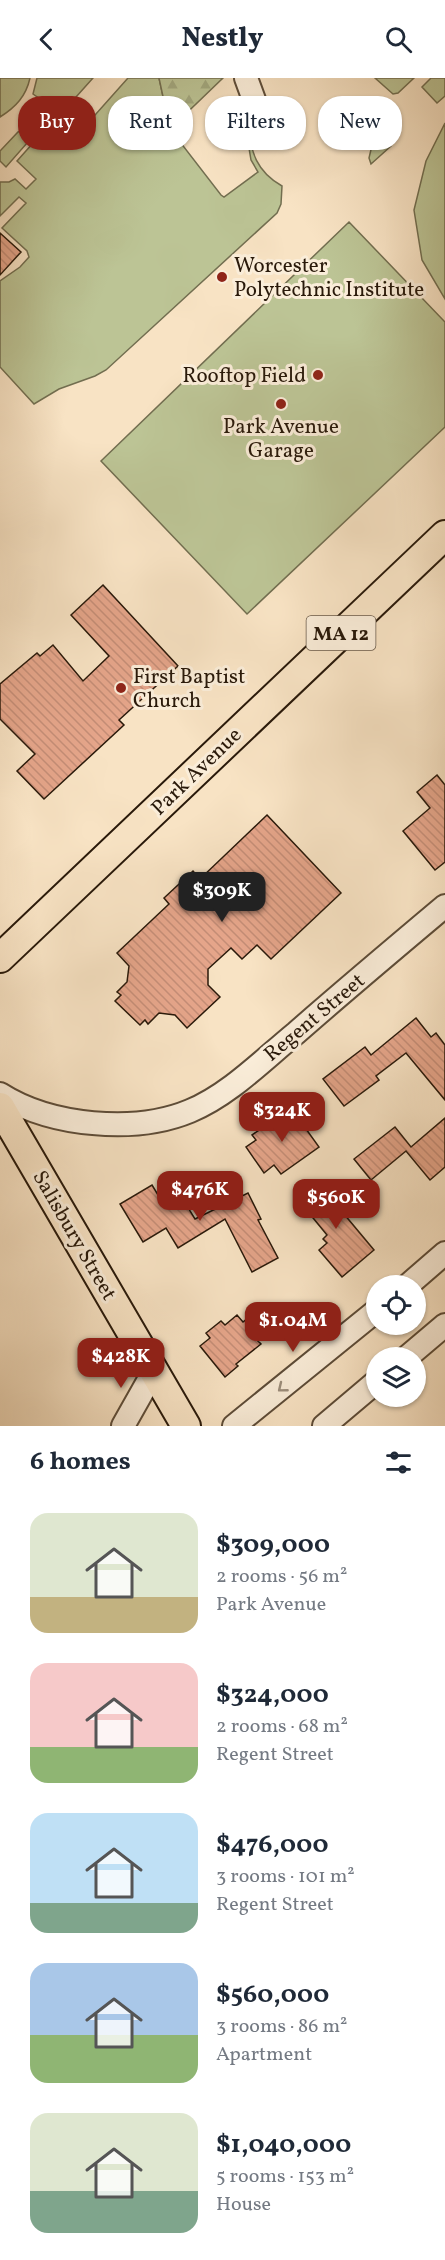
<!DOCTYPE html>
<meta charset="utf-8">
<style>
:root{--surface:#fff;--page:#f6f6f7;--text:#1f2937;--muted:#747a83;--accent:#8f2418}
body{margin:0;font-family:Vollkorn,serif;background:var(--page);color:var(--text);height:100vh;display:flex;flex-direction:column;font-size:22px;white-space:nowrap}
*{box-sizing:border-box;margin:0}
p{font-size:20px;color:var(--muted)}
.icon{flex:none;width:33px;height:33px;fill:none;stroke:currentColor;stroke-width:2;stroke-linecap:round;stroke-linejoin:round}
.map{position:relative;height:1348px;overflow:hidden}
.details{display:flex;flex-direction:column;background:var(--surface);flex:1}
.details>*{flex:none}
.hud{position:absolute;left:18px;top:18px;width:410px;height:54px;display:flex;gap:12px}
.tools{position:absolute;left:366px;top:1197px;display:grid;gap:12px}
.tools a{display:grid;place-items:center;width:60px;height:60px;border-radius:50%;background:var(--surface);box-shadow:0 2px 4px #0004;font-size:30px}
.price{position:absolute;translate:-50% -51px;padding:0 14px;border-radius:12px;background:var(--accent);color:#fff;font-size:20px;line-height:39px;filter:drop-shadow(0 2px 3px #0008)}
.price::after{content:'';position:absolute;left:50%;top:36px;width:18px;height:14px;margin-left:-9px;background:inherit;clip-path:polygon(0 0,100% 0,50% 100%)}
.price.on{background:#222;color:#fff}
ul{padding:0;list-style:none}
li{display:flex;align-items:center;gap:18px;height:150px;padding:0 30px}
li span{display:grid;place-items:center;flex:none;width:168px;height:120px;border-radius:18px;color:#555}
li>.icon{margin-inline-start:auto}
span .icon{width:72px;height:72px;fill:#fffc;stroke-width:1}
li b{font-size:26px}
h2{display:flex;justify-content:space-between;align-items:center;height:72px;padding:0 30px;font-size:26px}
.chip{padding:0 21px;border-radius:24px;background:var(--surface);box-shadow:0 2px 4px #0004;font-size:21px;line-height:54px}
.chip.on{background:var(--accent);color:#fff}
header{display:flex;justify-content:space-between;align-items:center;height:78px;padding:0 30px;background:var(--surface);font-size:27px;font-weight:800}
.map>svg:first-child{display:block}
.green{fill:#bcc495;stroke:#726e50;stroke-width:1.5}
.forest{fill:url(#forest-firs);stroke:#726e50;stroke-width:1.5}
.building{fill:url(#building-back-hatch);stroke:#29190a;stroke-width:1.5}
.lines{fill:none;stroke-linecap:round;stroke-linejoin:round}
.minor-casing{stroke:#5d4c38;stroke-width:26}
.major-casing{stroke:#29190a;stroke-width:32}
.minor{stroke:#faedd9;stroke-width:22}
.major{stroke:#f8e3c4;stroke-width:28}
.oneway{stroke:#9c8e7c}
.poi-dot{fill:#8f2418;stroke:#faedd9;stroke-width:2}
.labels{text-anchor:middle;stroke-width:6;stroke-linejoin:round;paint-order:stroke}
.shield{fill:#faedd9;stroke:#685948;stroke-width:1.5}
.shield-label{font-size:20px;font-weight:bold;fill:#29190a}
.poi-label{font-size:21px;fill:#29190a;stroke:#faedd9;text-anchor:start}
.street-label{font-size:21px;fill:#29190a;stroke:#faedd9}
</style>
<header><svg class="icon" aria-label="back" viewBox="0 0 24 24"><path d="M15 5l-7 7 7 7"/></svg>Nestly<svg class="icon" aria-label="search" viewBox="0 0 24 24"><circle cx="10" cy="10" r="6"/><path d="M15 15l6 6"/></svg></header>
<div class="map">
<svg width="445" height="1348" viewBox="0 0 445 1348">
<defs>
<pattern id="forest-firs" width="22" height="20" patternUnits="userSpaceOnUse" patternTransform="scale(1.5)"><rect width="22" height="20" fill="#bcc495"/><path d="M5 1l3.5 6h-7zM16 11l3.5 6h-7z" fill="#a2a87f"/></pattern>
<pattern id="building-back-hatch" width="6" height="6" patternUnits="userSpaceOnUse" patternTransform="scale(1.5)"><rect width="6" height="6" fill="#e5a58a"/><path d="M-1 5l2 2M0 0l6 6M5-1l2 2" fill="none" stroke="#c48d76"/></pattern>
</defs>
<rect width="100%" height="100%" fill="#f8e3c4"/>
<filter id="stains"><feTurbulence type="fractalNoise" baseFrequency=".00333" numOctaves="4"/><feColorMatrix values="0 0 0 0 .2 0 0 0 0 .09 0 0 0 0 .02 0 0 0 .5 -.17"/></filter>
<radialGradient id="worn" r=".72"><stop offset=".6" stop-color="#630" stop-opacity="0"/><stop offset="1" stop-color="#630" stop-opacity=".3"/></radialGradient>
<path class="green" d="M0 0H30C26 18 16 29 0 39Z
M37 0H93L51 47 71 64 128 0H159L170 51 221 117 224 119 258 94 251 82 245 46 249 47C250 74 257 94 282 108L281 126 277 135 106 292 95 298 59 311 34 326 0 289V203L20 189 29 179 27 173 2 150 26 125 19 119 0 138V104H9L15 101 26 111 36 101 17 83 50 46 33 30 40 21 33 16Z
M375 0H414L398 15 393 16Z
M431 0H445V18L437 25 422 9Z
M392 37H397L400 40 391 47 395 52 393 55V61L390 64 391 68 371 86 369 80 374 59 379 64 391 53 386 44Z
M445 45V221L422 182 414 132 426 83Z
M22 53 23 57 29 59 28 64 6 89 0 83V73L18 54Z
M349 144 445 244V349L247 536 101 383Z"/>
<path class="forest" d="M159 0H223L170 51Z"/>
<path class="building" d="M0 155 21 174 0 197Z
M103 507 178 588 119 642 124 647 44 721 17 693 35 676 0 641V606L37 575 40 578 53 567 83 603 109 578 71 537Z
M437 697 445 707V784L435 792 403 753 430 730 417 714Z
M267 737 341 815 271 881 257 867 242 881 231 870 208 891V907L220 919 187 950 175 937 159 935 148 946 145 942 140 947 115 923 121 917 117 914 127 904 129 888 117 875 169 826 164 820 193 793 200 801Z
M416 940 431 959 436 955 445 967V1022L406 975 376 998 379 1002 344 1028 323 1001 365 969 371 977Z
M291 1030 319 1069 281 1096 274 1087 264 1095 246 1069 256 1062 252 1057Z
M445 1040V1089L430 1102 406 1073 371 1102 354 1081 395 1049 411 1069Z
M326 1103 344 1126 339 1130 374 1172 342 1199 319 1172 327 1165 323 1161 327 1157 300 1124Z
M152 1107 158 1117 174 1107 195 1141 248 1115 261 1141 258 1142 278 1180 252 1194 225 1141 178 1170 166 1150 143 1164 120 1126Z
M261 1229 277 1249 258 1263 261 1266 236 1286 238 1288 225 1299 200 1268 210 1260 206 1255 221 1243 225 1247 237 1237 243 1244Z"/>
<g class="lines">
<g class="minor-casing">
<path id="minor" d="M246 0 257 30 279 35
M0 1016C50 1048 135 1056 190 1033 229 1017 263 982 296 955 345 912 395 870 445 828
M407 1208 445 1175
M406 1280 445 1247
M123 1348 154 1293
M234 1348 376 1233
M324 1348 376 1304"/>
</g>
<g class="major-casing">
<path id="major" d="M0 880 445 457
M0 1029 186 1348"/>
</g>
<use href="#minor" class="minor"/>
<use href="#major" class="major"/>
</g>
<defs><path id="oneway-chevron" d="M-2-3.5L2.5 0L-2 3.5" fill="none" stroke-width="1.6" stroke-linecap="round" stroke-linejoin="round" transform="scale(1.5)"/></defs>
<use class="oneway" href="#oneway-chevron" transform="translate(282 1310) rotate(141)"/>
<g class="poi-dot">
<circle cx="222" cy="199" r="6"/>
<circle cx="318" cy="297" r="6"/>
<circle cx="281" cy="326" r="6"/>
<circle cx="121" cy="610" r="6"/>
</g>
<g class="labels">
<rect class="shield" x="306.5" y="538" width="69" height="34" rx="4.5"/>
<g class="shield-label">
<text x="341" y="562">MA 12</text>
</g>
<g class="poi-label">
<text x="234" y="194">Worcester<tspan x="234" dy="24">Polytechnic Institute</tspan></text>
<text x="306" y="304" text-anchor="end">Rooftop Field</text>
<text x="281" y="355" text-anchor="middle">Park Avenue<tspan x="281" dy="24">Garage</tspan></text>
<text x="133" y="605">First Baptist<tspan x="133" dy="24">Church</tspan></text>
</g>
<g class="street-label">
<text transform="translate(196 693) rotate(-44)" y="7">Park Avenue</text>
<text transform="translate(314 939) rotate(-40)" y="7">Regent Street</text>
<text transform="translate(75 1157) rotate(60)" y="7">Salisbury Street</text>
</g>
</g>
<rect width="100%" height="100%" filter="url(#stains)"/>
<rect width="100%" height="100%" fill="url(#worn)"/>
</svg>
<div class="tools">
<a><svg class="icon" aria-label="locate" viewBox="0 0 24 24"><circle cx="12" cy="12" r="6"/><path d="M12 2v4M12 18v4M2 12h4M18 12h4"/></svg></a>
<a><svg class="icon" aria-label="layers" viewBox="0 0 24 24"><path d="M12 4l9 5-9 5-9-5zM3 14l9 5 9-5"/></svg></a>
</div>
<b class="price on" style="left:222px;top:845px">$309K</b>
<b class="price" style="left:282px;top:1065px">$324K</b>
<b class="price" style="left:200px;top:1144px">$476K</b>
<b class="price" style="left:336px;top:1152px">$560K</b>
<b class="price" style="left:293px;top:1275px">$1.04M</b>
<b class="price" style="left:121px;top:1311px">$428K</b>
<div class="hud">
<a class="chip on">Buy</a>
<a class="chip">Rent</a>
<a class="chip">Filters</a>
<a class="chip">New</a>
</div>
</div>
<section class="details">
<h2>6 homes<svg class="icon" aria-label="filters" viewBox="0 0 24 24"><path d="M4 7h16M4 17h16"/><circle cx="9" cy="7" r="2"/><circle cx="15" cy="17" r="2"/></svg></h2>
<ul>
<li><span style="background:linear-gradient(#dfe7d0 70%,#c2b280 0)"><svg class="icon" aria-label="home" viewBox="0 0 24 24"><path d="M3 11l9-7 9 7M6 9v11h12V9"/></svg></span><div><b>$309,000</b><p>2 rooms · 56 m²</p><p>Park Avenue</p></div></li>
<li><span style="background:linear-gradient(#f6c9c9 70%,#8fb573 0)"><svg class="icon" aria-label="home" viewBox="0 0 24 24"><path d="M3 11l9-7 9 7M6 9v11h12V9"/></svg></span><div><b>$324,000</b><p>2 rooms · 68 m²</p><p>Regent Street</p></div></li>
<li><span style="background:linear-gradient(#bfe0f5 75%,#7fa58c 0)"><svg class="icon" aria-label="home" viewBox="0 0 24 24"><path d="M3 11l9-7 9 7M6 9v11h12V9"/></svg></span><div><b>$476,000</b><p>3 rooms · 101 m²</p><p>Regent Street</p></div></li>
<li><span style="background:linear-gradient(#a9c7e8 60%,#8fb573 0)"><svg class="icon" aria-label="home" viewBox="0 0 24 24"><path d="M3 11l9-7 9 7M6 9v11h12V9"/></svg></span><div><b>$560,000</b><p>3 rooms · 86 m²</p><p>Apartment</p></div></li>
<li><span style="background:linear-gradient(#dfe7d0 65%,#7fa58c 0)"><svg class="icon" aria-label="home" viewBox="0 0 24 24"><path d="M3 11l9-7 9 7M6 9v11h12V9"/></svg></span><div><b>$1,040,000</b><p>5 rooms · 153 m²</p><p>House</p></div></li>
</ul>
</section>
